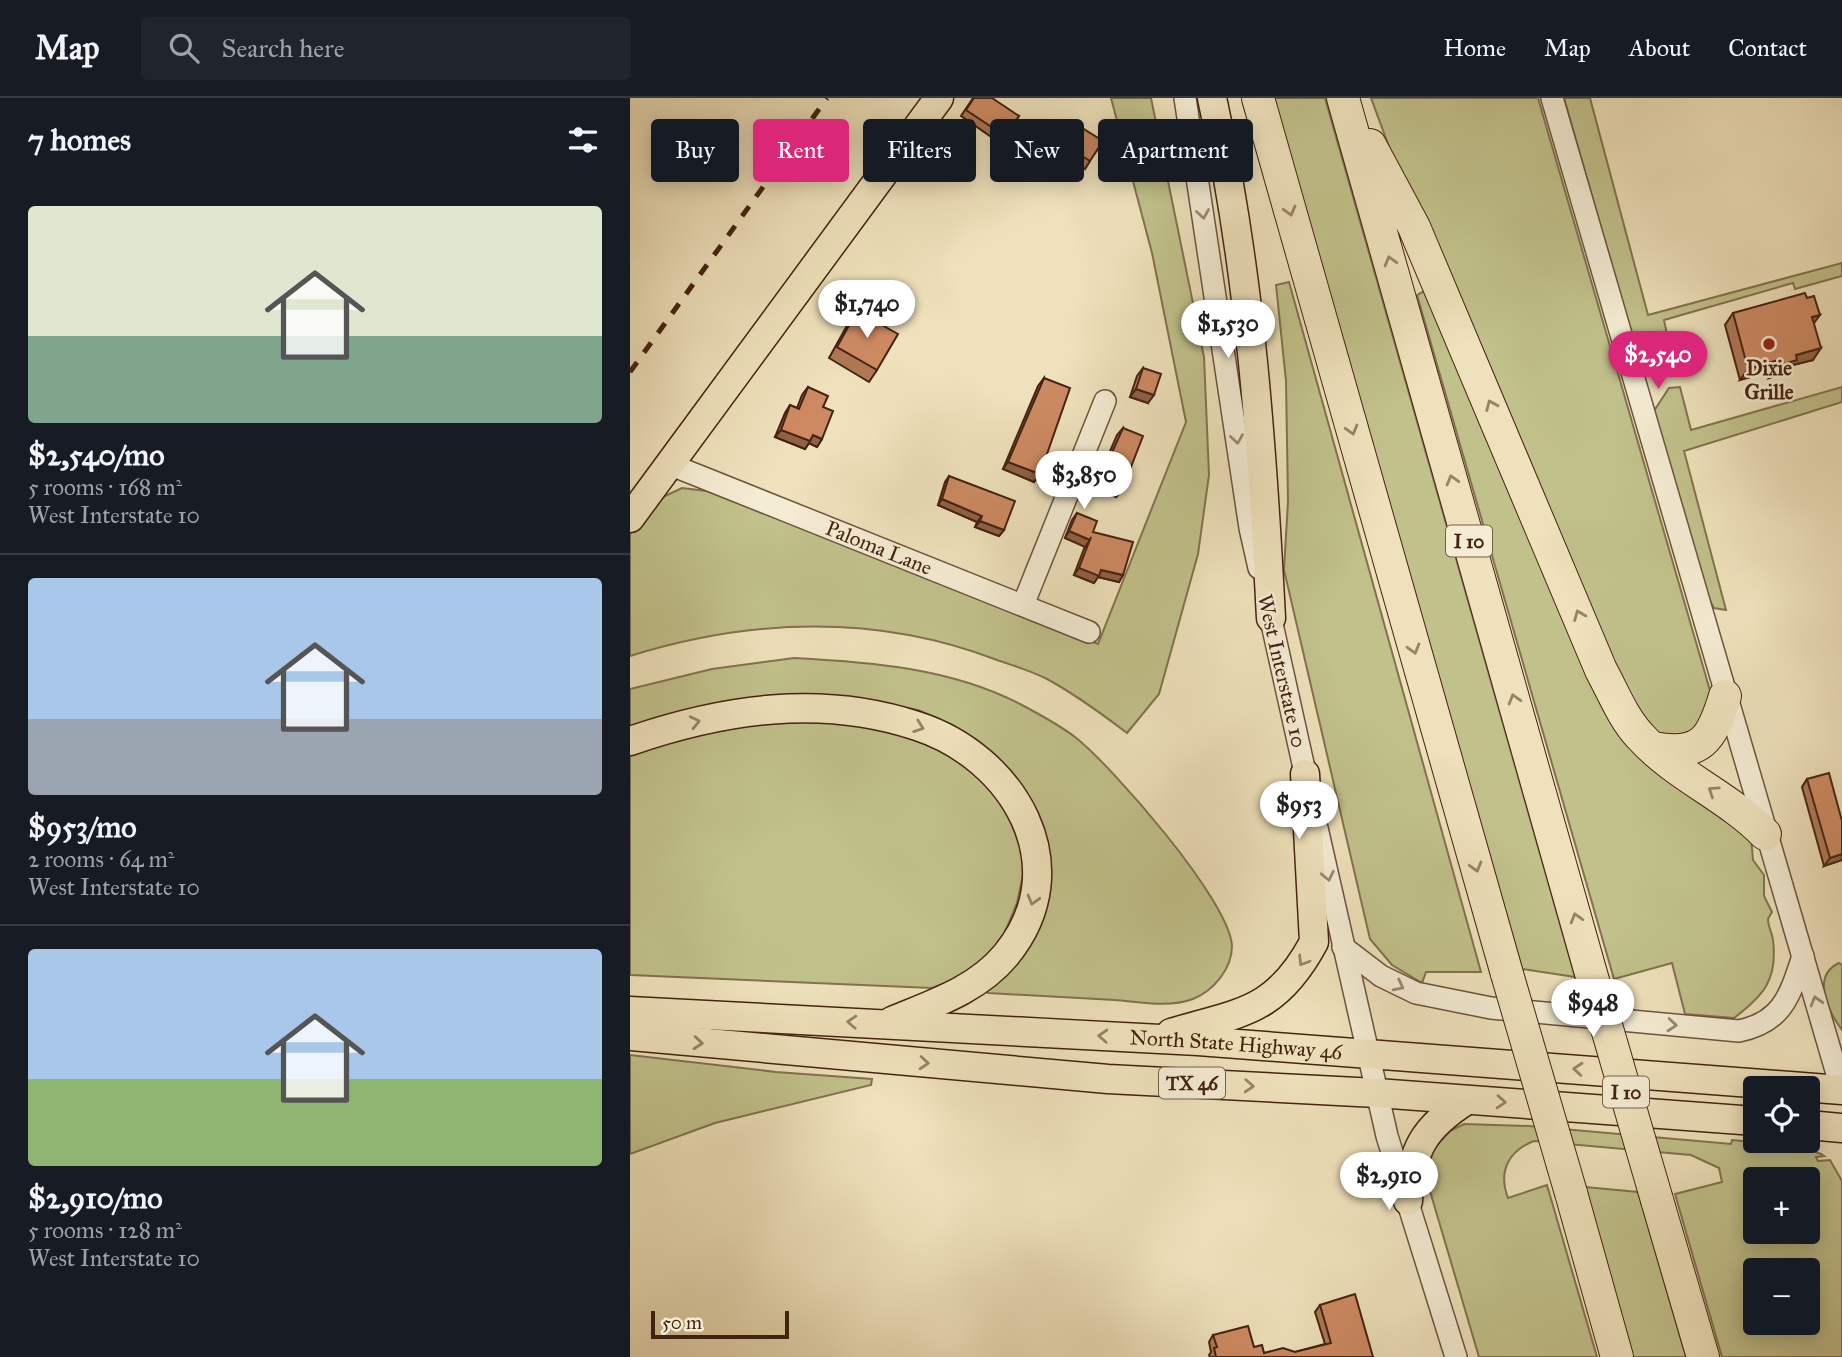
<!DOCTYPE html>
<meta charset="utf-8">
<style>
:root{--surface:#171b24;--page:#20242c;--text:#f1f3f6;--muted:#9ea1a6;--line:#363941;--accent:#db2777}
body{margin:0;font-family:"IM FELL Great Primer",serif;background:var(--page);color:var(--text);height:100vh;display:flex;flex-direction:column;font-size:26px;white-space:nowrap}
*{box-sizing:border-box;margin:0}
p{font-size:23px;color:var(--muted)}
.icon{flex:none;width:38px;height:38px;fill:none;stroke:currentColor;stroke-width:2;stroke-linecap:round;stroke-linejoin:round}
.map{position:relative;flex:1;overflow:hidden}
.drawer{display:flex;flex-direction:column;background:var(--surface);width:630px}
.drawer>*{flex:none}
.hud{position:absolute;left:21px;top:21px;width:665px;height:63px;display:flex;gap:14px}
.controls{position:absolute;left:1113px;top:978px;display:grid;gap:14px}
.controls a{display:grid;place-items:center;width:77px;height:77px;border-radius:7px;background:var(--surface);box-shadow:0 4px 18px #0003;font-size:35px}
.scale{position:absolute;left:21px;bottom:18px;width:138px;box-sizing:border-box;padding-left:7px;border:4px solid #421;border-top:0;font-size:19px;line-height:24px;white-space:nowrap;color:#421;-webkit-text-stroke:5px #f4ecd3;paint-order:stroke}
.price{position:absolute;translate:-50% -60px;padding:0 16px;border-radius:24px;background:#fff;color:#222;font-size:23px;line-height:46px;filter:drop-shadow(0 2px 4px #0008)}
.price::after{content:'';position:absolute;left:50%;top:42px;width:21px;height:16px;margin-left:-10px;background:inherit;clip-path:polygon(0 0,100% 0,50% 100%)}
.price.selected{background:var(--accent);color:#fff}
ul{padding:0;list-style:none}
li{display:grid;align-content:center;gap:14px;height:371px;padding:0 28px}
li+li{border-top:2px solid var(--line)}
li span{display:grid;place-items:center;height:217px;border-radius:7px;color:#555}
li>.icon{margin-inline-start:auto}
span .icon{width:126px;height:126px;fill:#fffc;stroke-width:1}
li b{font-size:30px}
h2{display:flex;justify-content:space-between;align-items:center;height:84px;padding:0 28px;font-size:30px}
.chip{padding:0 24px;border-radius:7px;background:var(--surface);box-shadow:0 4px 18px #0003;font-size:24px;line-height:63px}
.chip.selected{background:var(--accent);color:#fff}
header{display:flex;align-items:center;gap:42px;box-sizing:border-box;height:98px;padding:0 35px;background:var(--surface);border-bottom:2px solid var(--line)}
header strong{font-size:33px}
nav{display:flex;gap:38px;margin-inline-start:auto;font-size:24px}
.search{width:490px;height:63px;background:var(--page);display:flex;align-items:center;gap:18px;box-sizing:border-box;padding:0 24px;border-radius:7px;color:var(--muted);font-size:26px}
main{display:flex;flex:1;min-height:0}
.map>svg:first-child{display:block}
.green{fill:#c1c18b;stroke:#82724e;stroke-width:2;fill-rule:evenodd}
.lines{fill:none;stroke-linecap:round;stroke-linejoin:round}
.minor-casing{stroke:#6e523c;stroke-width:24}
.major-casing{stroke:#421;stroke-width:31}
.highway-casing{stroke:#421;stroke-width:34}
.minor{stroke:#f4ecd3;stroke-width:21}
.major{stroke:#eee1bb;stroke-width:28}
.highway{stroke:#eee1bb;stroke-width:32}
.rail{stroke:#421;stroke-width:5;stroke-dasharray:12 12;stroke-linecap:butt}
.highway-bridge-casing{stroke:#421;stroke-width:34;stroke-linecap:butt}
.highway-bridge{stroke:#eee1bb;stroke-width:32}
.wall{fill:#b07754;stroke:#421;stroke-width:2}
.shaded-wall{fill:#906145;stroke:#421;stroke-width:2}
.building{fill:#cd8a62;stroke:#421;stroke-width:2}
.oneway{stroke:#998266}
.oneway2{stroke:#9c8772}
.poi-dot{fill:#8f2418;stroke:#f4ecd3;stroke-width:2.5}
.labels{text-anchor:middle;stroke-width:5;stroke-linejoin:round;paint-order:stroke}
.shield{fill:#f4ecd3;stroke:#795f4b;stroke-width:2}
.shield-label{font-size:19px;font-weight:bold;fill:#421}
.poi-label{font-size:21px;font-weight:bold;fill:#421;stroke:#f4ecd3}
.street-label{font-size:21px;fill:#421;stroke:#f4ecd3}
</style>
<header>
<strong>Map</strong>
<div class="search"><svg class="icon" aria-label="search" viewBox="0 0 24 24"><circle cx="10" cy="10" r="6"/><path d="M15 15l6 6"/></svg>Search here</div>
<nav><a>Home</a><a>Map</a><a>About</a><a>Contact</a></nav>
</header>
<main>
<section class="drawer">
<h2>7 homes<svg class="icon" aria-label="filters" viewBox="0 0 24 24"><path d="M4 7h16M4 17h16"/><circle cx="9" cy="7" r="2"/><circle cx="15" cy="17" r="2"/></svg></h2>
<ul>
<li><span style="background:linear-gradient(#dfe7d0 60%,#7fa58c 0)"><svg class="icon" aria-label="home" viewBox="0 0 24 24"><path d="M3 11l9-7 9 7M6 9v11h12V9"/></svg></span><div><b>$2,540/mo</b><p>5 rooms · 168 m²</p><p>West Interstate 10</p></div></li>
<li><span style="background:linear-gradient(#a9c7e8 65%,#9aa5b1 0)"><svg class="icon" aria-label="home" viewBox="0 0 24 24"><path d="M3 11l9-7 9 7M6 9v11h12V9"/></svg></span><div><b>$953/mo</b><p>2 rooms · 64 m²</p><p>West Interstate 10</p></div></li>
<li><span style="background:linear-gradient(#a9c7e8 60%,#8fb573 0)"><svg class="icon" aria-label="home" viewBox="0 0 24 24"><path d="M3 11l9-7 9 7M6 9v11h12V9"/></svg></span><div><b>$2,910/mo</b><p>5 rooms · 128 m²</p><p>West Interstate 10</p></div></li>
</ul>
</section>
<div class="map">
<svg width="1212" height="1259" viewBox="0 0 1212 1259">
<rect width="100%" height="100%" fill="#eee1bb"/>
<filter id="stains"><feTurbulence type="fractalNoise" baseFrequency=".00286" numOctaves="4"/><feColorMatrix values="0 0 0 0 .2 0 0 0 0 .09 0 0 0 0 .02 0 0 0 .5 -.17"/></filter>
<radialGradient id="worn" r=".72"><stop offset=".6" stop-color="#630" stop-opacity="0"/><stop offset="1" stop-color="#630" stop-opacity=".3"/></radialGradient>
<path class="green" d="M481 0H521L574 259 579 377 568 456 529 596 497 635C472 616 445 596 417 581 402 573 384 568 367 562 248 516 121 520 0 558V436L19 408 35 398 52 390 77 393 468 546 556 324 522 155Z
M641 0H695L945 879 892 871Z
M741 0H908L1081 596 1065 637H1029L1001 607 771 81Z
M934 0H960L1018 217 1212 165V178L1165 191 1163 185 1034 222 1042 261 1025 270 1015 267 1008 259Z
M659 184 851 874H796L792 885 762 867 740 841 654 472 658 403 656 283 646 187Z
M800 190 967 583 1121 738 1123 762 1134 777V798L1142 814 1138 821C1138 829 1142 834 1143 842 1148 882 1133 898 1104 920L1055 916 1042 865 984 881 787 197Z
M1050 289 1061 332 1212 289V304L1054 353 1096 512 1084 510 1079 501 1022 316 1039 290Z
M164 560C240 564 321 570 390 606 409 616 428 626 445 639 482 668 600 803 602 848 602 871 583 893 563 901 539 910 510 904 485 902 442 900 400 897 358 895L355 893 375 871 412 732 404 709 390 686 355 650 311 622 288 612 205 597 158 598 0 630V591L82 571Z
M152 621 225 622 310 648 363 688 390 742 394 772 387 805 373 839 350 865 326 881 302 890 0 877V656L25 646Z
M1209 865 1212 867V932C1198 913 1181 878 1209 865Z
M0 957 146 974 242 981 241 987 85 1025 0 1056Z
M834 1026 899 1028 1101 1046 1102 1042 1169 1048 1191 1056 1194 1058 1186 1059 1188 1063 1200 1062 1212 1083V1259H1092L1045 1096 1092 1084 1089 1070 1061 1057 904 1043C878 1053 868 1074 878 1100L917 1087 967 1259H849L800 1093 801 1053 820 1033ZM1125 1082H1178V1134H1125ZM1125 1172H1178V1225H1125Z
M955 1089 1008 1094 1056 1259H1002Z"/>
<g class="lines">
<g class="minor-casing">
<g id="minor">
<path d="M555 0 620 430 629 470"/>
<path d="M922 0 1212 993"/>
<path id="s1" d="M39 366 459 534"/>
<path d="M393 507 475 303"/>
<path d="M638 508 678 688"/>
<path d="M687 730 757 1038 826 1259"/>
<path d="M713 849 751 878 786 895 861 910 1109 933C1153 924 1160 897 1173 858"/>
</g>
</g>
<g class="major-casing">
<g id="major">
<path d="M582 0C620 171 632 345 641 520"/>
<path d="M0 420 309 0"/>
<path d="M0 643C93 611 191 596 287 628 383 659 449 768 376 857 347 892 303 906 262 923"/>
<path id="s2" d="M0 913 568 943 1212 992"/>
<path d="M541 935C611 914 646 915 684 844L675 676"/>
<path d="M0 938 478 981 747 995 1125 1023"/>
<path d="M1178 1027 1212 1030"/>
<path d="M778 1103C781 1052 794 1029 837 1002"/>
</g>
</g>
<g class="highway-casing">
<path id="highway" d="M628 0 877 876
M713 0 964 886
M740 47 784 129 971 572C983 594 993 620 1010 638 1046 678 1098 698 1135 736
M1023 650C1071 659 1082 642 1095 598
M941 1095 987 1259
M1027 1102 1073 1259"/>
</g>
<use href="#minor" class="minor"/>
<use href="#major" class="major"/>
<use href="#highway" class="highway"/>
<path class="rail" d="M0 274 197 0"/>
<g class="highway-bridge-casing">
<path id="highway-bridge" d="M877 876 941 1095
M964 886 1027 1102"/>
</g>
<use href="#highway-bridge" class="highway-bridge"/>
</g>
<path class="wall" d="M343 0 389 18 370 45 331 18Z
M449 28 460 63 455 71 431 56Z
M227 213 247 272 239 284 199 260 219 224Z
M1103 215 1184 225 1183 262 1163 267 1159 273 1139 280 1137 274 1110 282 1095 227Z
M513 270 518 305 500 299 507 278Z
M414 280 410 376 404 384 373 371 408 288Z
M178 289 193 309 192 341 187 349 179 345 175 351 145 339 155 315 160 307 167 310 172 297Z
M493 330 492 392 486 399 461 389 470 365 476 357 478 358 487 337Z
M319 378 374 432 369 438 345 429 347 424 308 407 315 384Z
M447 415 463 434 493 477 489 484 468 479 464 485 444 477 455 448 435 440 442 422Z
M1177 681 1212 723V762L1194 768 1172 689Z
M690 1207 743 1259H580L579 1257 581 1254 579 1244 583 1237 624 1249 634 1255 665 1254 695 1246 685 1214Z"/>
<path class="shaded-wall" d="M1190 217 1182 228V219Z
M1191 250 1183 262 1163 267 1159 273 1139 280 1147 268 1166 257Z
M1145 263 1137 274 1110 282 1118 271Z
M506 291 524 297 518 305 500 299Z
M151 332 183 337 192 341 187 349 179 345 175 351 145 339Z
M378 364 410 376 404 384 373 371Z
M466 381 492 392 486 399 461 389Z
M312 401 352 418 347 424 308 407Z
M350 423 374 432 369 438 345 429Z
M439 433 460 442 455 449 435 440Z
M449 470 471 472 493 477 489 484 468 479 464 485 444 477Z
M1212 756V762L1194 768 1200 760Z"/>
<path class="building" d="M344 0H362L389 18 375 38 336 12Z
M449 28 473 43 460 63 436 48Z
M1175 195 1177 200 1184 198 1190 217 1182 219 1191 250 1166 257 1167 262 1147 268 1145 263 1118 271 1103 215Z
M227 213 268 236 247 272 207 249Z
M513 270 531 276 524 297 506 291Z
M414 280 440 290 410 376 378 364Z
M178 289 198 298 193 309 203 313 192 341 183 337 180 343 151 332 160 307 169 311Z
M493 330 513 338 492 392 466 381 476 357 480 359Z
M319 378 385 403 374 432 350 423 352 418 312 401Z
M447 415 467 423 463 434 503 444 493 477 471 472 469 478 449 470 461 439 460 442 439 433Z
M1199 675 1212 723V756L1200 760 1177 681Z
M725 1196 743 1259H586L584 1250 587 1249 583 1237 618 1228 624 1249 632 1247 634 1255 653 1250 665 1254 701 1245 690 1207Z"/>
<defs><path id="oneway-chevron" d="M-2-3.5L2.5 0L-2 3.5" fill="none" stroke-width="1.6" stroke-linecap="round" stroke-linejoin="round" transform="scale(1.75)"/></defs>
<g class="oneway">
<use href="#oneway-chevron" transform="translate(660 113) rotate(74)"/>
<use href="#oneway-chevron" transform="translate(760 163) rotate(-106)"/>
<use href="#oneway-chevron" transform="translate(861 307) rotate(-113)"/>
<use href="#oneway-chevron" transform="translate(722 332) rotate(74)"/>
<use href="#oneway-chevron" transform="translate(822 382) rotate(-106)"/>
<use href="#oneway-chevron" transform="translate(949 517) rotate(-112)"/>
<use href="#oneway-chevron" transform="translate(784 551) rotate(74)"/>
<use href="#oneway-chevron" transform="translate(884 601) rotate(-106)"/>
<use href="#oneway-chevron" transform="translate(65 624) rotate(-13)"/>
<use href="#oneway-chevron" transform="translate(289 629) rotate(20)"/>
<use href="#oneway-chevron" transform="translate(1083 693) rotate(-146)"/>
<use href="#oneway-chevron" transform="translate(846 769) rotate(74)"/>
<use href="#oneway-chevron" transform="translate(403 802) rotate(106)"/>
<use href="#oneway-chevron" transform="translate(946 820) rotate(-106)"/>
<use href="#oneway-chevron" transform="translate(673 863) rotate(122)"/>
<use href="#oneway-chevron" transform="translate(222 924) rotate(-177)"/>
<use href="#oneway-chevron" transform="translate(473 938) rotate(-177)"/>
<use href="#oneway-chevron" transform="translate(68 945) rotate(5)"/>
<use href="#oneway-chevron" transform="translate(294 965) rotate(5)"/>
<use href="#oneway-chevron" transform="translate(948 971) rotate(-175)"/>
<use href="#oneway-chevron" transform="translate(619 988) rotate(3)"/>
<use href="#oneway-chevron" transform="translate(871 1004) rotate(4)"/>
</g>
<g class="oneway2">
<use href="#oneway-chevron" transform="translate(573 116) rotate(81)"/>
<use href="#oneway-chevron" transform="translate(607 341) rotate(82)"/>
<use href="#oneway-chevron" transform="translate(698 778) rotate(78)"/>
<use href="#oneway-chevron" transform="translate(769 888) rotate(27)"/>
<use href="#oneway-chevron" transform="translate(1186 903) rotate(-106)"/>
<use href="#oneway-chevron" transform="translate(1042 927) rotate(5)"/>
</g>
<circle class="poi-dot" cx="1139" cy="246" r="7"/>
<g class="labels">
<g class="shield">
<rect x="816" y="427.5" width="46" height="31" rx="5"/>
<rect x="529" y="969.5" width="66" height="31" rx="5"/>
<rect x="973" y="978.5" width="46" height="31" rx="5"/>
</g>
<g class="shield-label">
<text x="839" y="450">I 10</text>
<text x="562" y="992">TX 46</text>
<text x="996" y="1001">I 10</text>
</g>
<g class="poi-label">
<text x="1139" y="277">Dixie<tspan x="1139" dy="24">Grille</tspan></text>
</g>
<g class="street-label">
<text dy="7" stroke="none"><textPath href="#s1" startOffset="226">Paloma Lane</textPath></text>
<text transform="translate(652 573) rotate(77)" y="7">West Interstate 10</text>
<text dy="7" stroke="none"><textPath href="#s2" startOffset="607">North State Highway 46</textPath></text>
</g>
</g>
<rect width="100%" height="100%" filter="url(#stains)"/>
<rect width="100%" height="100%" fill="url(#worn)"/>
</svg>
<div class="controls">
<a><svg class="icon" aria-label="locate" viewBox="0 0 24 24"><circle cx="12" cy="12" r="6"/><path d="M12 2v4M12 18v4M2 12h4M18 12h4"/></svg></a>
<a>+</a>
<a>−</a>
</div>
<div class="scale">50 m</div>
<b class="price" style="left:237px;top:242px">$1,740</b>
<b class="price" style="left:598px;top:262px">$1,530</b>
<b class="price selected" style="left:1028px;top:293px">$2,540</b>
<b class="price" style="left:454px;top:413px">$3,850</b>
<b class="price" style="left:669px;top:743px">$953</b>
<b class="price" style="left:963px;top:941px">$948</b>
<b class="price" style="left:759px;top:1114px">$2,910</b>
<div class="hud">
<a class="chip">Buy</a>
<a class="chip selected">Rent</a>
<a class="chip">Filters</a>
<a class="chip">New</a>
<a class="chip">Apartment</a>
</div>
</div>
</main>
